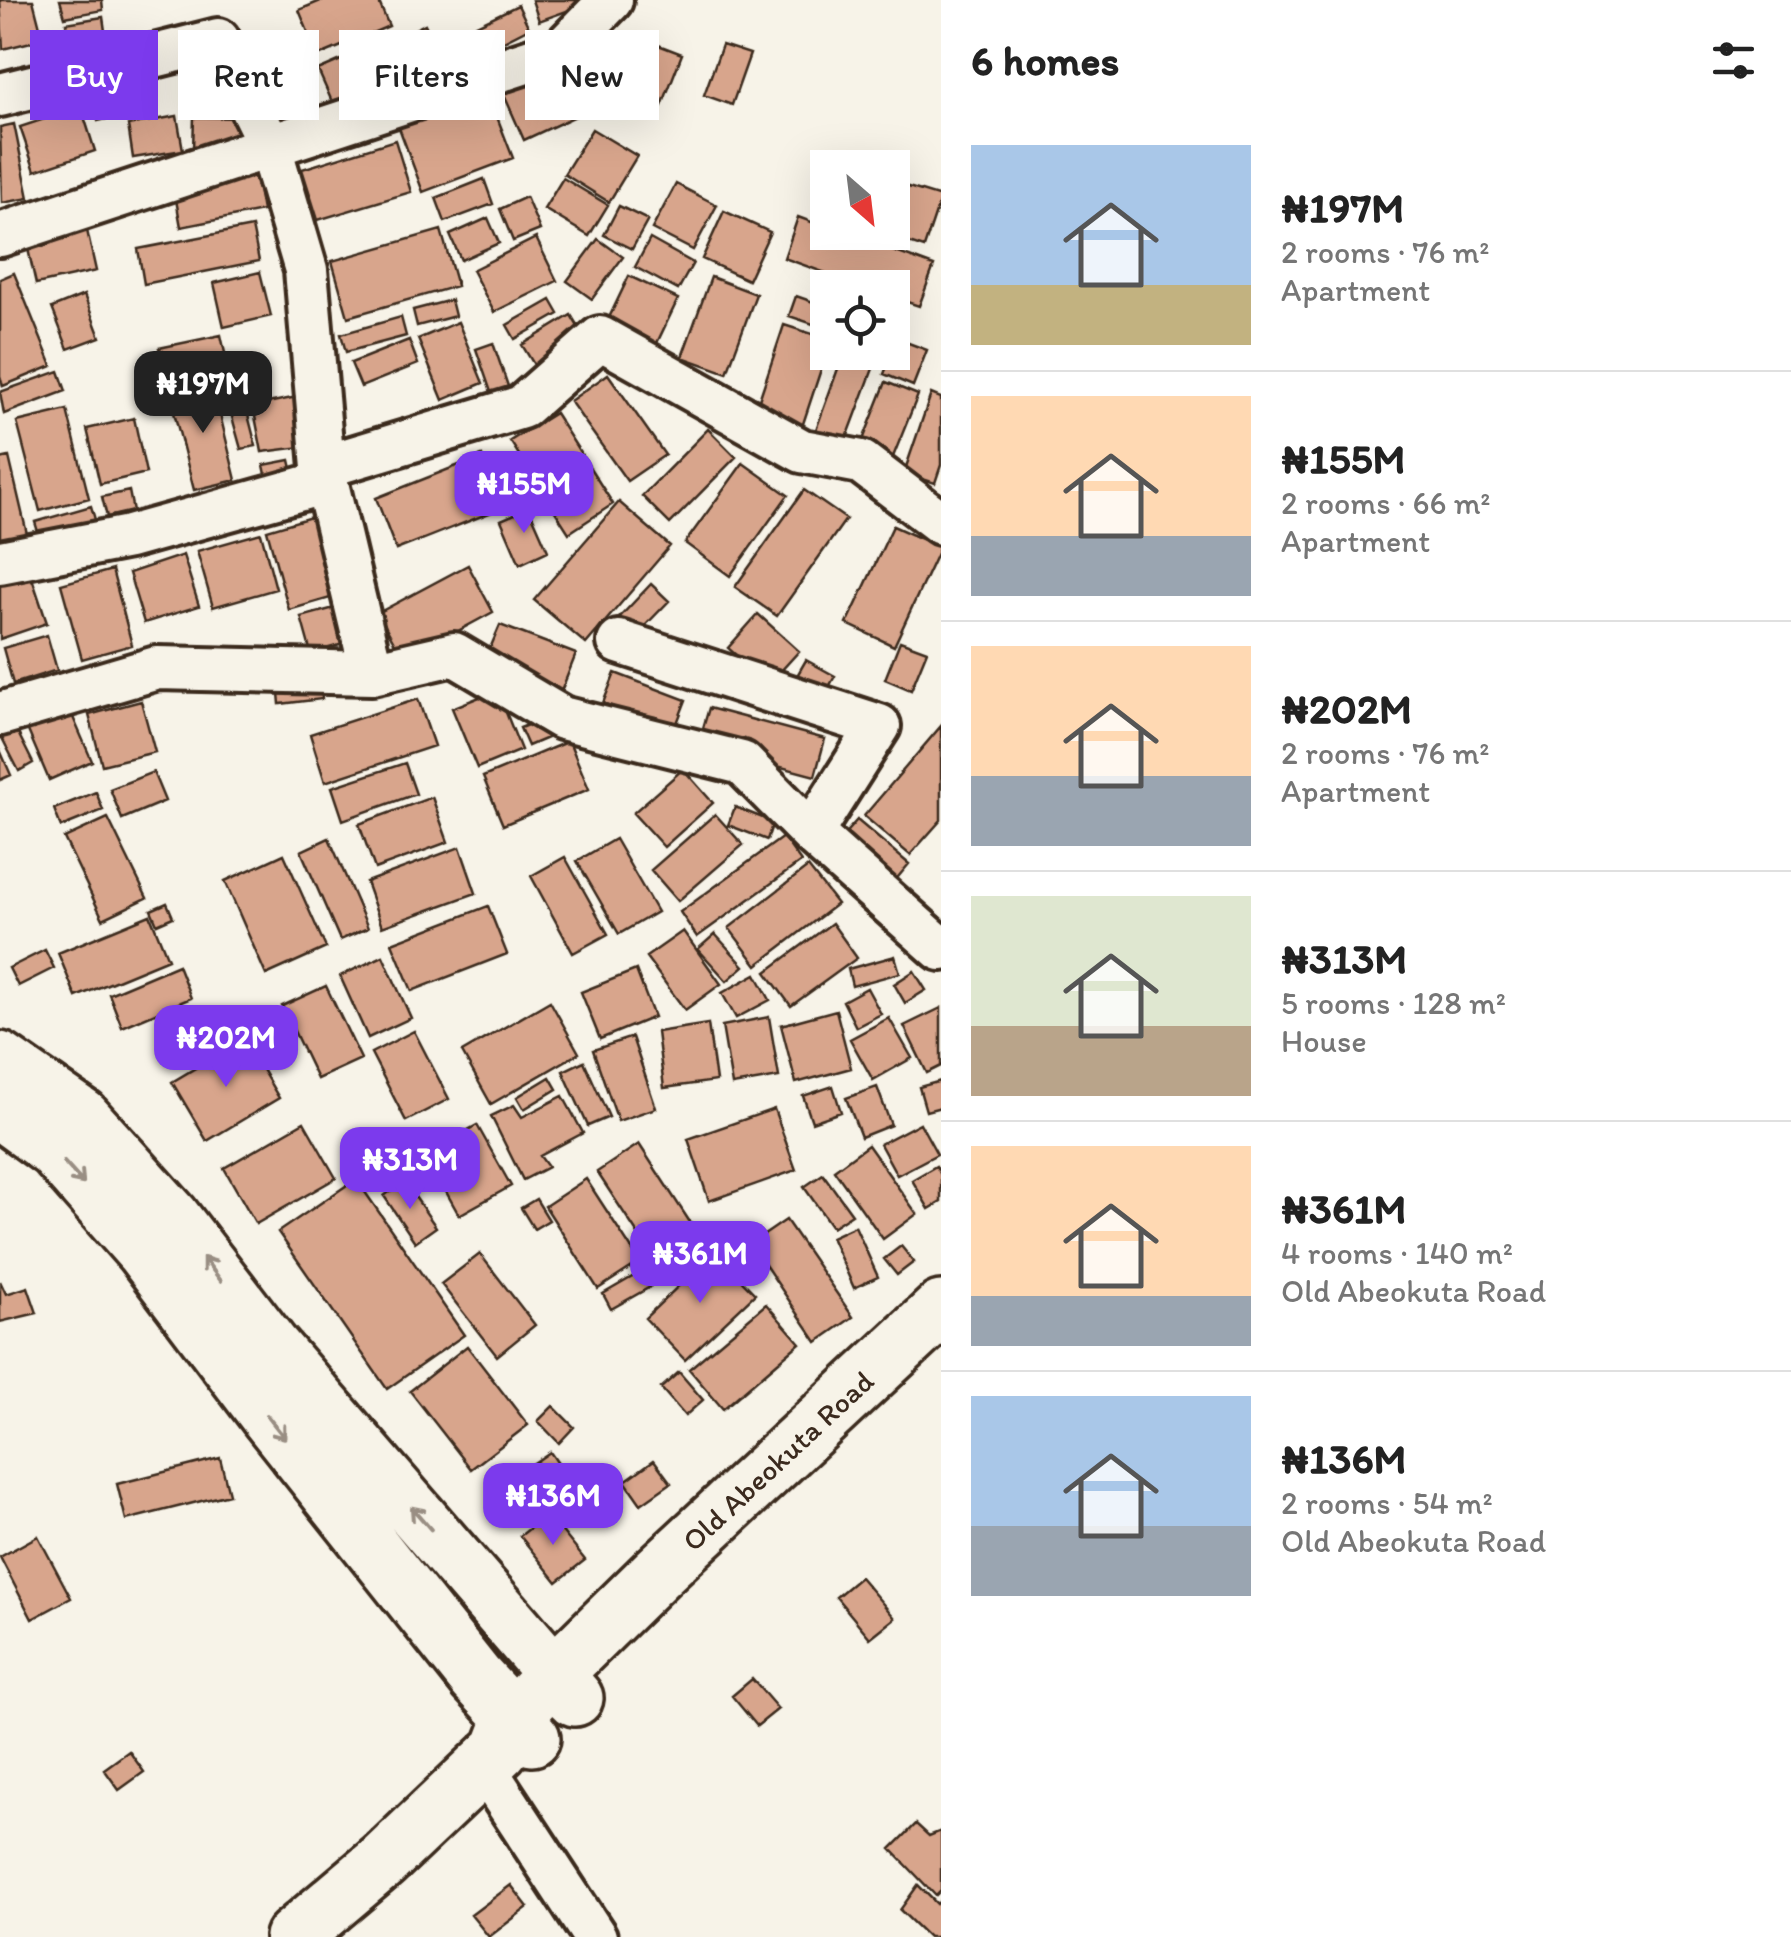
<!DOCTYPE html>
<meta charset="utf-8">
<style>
:root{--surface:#fff;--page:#f6f6f6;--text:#222;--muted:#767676;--line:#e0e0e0;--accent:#7c3aed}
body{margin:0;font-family:Itim,sans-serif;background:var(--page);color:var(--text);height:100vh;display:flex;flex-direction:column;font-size:38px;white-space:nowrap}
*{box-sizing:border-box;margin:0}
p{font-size:32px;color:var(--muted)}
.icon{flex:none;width:55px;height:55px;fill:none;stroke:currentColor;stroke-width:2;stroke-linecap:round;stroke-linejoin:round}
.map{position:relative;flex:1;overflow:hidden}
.drawer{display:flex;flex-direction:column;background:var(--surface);width:850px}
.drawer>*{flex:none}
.guide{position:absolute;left:30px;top:30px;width:760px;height:90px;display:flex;gap:20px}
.needle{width:65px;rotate:152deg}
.tools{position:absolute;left:810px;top:150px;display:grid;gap:20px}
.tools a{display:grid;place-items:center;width:100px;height:100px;border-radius:0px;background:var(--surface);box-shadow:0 10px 40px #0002;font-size:50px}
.price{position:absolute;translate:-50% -85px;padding:0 22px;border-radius:20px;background:var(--accent);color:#fff;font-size:32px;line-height:65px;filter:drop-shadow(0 2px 5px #0008)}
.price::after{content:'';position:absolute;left:50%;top:60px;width:30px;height:22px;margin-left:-15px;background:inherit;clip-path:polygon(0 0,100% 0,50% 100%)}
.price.current{background:#222;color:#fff}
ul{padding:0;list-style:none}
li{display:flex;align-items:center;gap:30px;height:250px;padding:0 30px}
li+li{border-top:2px solid var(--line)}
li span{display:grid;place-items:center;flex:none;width:280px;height:200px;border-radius:0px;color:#555}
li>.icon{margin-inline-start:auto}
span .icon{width:120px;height:120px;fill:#fffc;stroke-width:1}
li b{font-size:42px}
h2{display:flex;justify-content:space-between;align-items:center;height:120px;padding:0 30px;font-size:42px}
.tag{padding:0 35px;border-radius:0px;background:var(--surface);box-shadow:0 10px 40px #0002;font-size:35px;line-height:90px}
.tag.current{background:var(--accent);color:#fff}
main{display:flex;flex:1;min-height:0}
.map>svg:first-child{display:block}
.building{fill:#d8a58c;stroke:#3b2a1e;stroke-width:2.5}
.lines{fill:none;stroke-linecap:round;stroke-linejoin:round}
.minor-casing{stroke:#3b2a1e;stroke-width:50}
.highway-casing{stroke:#3b2a1e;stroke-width:62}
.minor{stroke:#f7f3e8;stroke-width:42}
.highway{stroke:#f7f3e8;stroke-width:55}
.oneway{stroke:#998e83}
.labels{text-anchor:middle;stroke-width:10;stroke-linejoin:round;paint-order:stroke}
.street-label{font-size:30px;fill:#3b2a1e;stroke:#f7f3e8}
</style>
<main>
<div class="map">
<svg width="941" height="1937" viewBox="0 0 941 1937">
<rect width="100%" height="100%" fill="#f7f3e8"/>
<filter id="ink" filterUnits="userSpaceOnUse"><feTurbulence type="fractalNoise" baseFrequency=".01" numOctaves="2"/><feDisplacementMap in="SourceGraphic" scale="20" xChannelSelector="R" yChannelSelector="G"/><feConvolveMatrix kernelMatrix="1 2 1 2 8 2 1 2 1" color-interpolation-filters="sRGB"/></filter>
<g filter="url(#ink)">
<path class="building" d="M0 0H33L43 39 3 49Z
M60 0H102L103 10 65 17Z
M323 0H378L389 26 318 56 299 10Z
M532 0H576L578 7 539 21Z
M518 5 529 28 482 52 470 28Z
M103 17 108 52 70 57 66 23Z
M425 24 445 64 398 88 378 48Z
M611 32 636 38 625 87 600 82Z
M293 33 308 67 286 75 272 42Z
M648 41 682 54 662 106 628 93Z
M722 45 750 54 732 105 704 95Z
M369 48 387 91 337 113 318 70Z
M568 58 591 109 524 140 501 88Z
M120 76 128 114 98 121 90 83Z
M487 91 513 158 423 192 398 125Z
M81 107 95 151 35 171 20 127Z
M177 116 183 150 133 158 128 125Z
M194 117 244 118V150H193Z
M14 124 29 198 2 203 0 127Z
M592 129 637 156 609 202 564 174Z
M395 140 411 192 318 220 302 169Z
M254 167 262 211 181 227 173 183Z
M563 178 608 205 589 236 544 209Z
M484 179 493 204 445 222 436 198Z
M892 182 941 197 924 248 876 232H892Z
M676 184 717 205 693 250 652 229Z
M526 197 540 230 513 241 500 209Z
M619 206 648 220 632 249 604 235Z
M724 211 770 232 748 280 702 259Z
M798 217 828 228V232H841L934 266 919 306 892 297V288H867L784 258Z
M488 218 499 243 461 260 450 235Z
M86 226 96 271 36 284 26 240Z
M252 227 259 261 144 284 138 249Z
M441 230 457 286 348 317 332 261Z
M536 238 557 281 494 312 472 270Z
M598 239 623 257 592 299 567 281Z
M650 239 693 263 678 290 635 267Z
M260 272 271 316 224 327 214 283Z
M14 273 52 366 3 386 0 377V279Z
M629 276 678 299 656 345 607 322Z
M711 277 756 294 727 373 682 357Z
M84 295 100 337 68 349 52 308Z
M796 296 828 307V329L789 316Z
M451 300 455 316 417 326 413 310Z
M551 300 559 314 515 339 507 325Z
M571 315 585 338 536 368 522 345Z
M401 317 406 336 346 352 341 334Z
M458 322 483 383 443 400 418 339Z
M784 325 828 339V348L802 427 755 412Z
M221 335 229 371 167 384 159 348Z
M898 339 927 350 913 386 884 374Z
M409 340 418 364 361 387 351 363Z
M493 343 510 392 493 398 476 349Z
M844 352H862L877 358 844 446 814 435Z
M59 371 66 391 4 414 0 392Z
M608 374 665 455 627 481 570 401Z
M238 376 256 446 241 449 222 381Z
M212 382 236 480 194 490 169 393Z
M886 382 918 395 891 462 859 450Z
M931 394 941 398V465L935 483 904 473Z
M297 397 302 447 262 452 253 406Z
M67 410 89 498 40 511 17 422Z
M555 413 613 504 569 533 510 441Z
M134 418 146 473 100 484 87 429Z
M708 429 736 457 670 524 642 496Z
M482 456 502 508 396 550 376 498Z
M9 457 28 538 0 545V459Z
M290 460 293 473 267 479 264 465Z
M743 463 788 495 730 576 685 543Z
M804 490 846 519 777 616 735 587Z
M129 491 133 511 107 517 102 497Z
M619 502 670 546 586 644 534 600Z
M91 506 96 523 40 538 35 522Z
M529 508 548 551 520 564 501 520Z
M311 517 334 597 289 610 267 530Z
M893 526 940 547 894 646 847 624Z
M261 533 276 589 213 607 197 551Z
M183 555 199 606 144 623 129 573Z
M468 565 493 612 404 660 378 613Z
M112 570 132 645 82 659 61 584Z
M31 575 47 623 0 639V585Z
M651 584 669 601 637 634 619 618Z
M338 607 347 643 311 653 301 617Z
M758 614 799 651 769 684 728 648Z
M500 625 576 654 556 704 483 665Z
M47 635 57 670 13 684 3 648Z
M900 641 927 651 911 690 885 679Z
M806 660 835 676 824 696 795 679Z
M615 673 686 700 674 731 603 703Z
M320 676 322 699 280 704 278 681Z
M497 690 521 750 477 768 452 708Z
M418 699 434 746 325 782 310 734Z
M141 701 155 752 102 765 89 715Z
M69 708 92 761 49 780 26 726Z
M709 708 825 739 815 776 698 745Z
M540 720 547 738 528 746 520 728Z
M14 725 33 763 19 771 0 734Z
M941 726V820L910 855 864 816Z
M569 741 589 789 503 825 483 777Z
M0 750 11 775 0 780Z
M405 763 416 794 343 820 332 787Z
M683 769 713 803 664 847 633 813Z
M153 772 165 801 122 819 110 789Z
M96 792 103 810 61 827 54 809Z
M432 797 448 842 375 869 359 824Z
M735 807 773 822 767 840 728 825Z
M715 814 743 845 678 901 651 870Z
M108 818 147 898 103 919 64 838Z
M857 820 909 864 893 883 841 838Z
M783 837 801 862 697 937 680 912Z
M329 838 368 928 340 940 301 851Z
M615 839 657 912 619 934 577 861Z
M460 847 476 893 382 927 366 882Z
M284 854 326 948 266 975 225 881Z
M565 857 608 934 573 953 531 876Z
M808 867 837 904 757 965 729 928Z
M167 903 173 917 157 924 151 910Z
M488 906 507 954 412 991 392 943Z
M150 915 168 959 76 997 58 953Z
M832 923 857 958 791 1006 766 972Z
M683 931 721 984 685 1010 646 957Z
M715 934 744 966 727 981 698 949Z
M45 950 54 968 18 986 9 968Z
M383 956 411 1018 368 1038 340 976Z
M895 956 900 973 852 986 848 969Z
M178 965 191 998 122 1027 109 994Z
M636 970 654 1017 600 1039 581 992Z
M914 971 926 990 905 1003 894 984Z
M756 974 770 1000 736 1018 722 993Z
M326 986 361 1059 317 1079 282 1006Z
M867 988 881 1014 856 1027 843 1001Z
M550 1001 579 1053 491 1104 462 1052Z
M941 1008V1066L927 1073 904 1026Z
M836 1010 851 1068 796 1083 781 1025Z
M769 1017 779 1077 732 1085 722 1026Z
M889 1018 912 1058 873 1080 850 1039Z
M708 1024 716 1081 664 1088 657 1032Z
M414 1031 449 1099 406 1121 371 1053Z
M632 1037 656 1108 618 1121 593 1050Z
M244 1039 279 1098 207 1141 172 1082Z
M584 1061 609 1117 588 1126 563 1071Z
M550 1077 557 1089 524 1109 517 1097Z
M941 1081V1107L926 1111 919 1087Z
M833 1086 841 1112 812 1122 803 1096Z
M877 1087 891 1125 861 1137 846 1098Z
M563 1096 583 1133 540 1156 548 1167 523 1180 491 1116 514 1105 522 1117Z
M774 1109 796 1170 709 1201 688 1139Z
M304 1122 336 1178 256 1224 224 1168Z
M920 1123 937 1154 897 1175 880 1144Z
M477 1125 511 1186 459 1215 425 1154Z
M639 1144 697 1233 655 1260 597 1172Z
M868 1145 917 1214 883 1239 834 1170Z
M936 1166 941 1175V1202L929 1209 912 1180Z
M823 1174 852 1214 832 1227 804 1187Z
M356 1179 464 1335 387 1389 278 1232Z
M586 1179 640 1262 598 1289 545 1206Z
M404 1181 436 1227 415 1242 384 1196Z
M536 1199 549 1220 534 1229 521 1208Z
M786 1220 853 1317 817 1342 751 1244Z
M855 1226 878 1277 854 1288 831 1237Z
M901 1246 914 1262 897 1275 884 1259Z
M714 1252 755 1294 685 1360 645 1318Z
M480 1254 535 1325 497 1356 441 1284Z
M641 1272 650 1287 611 1309 603 1294Z
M0 1281 6 1294 28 1287 37 1313 0 1322Z
M766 1304 800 1343 723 1409 689 1369Z
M467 1346 528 1425 471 1469 410 1391Z
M679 1372 703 1400 685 1416 661 1388Z
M553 1406 574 1427 559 1443 538 1421Z
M550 1452 568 1478 511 1516 494 1490Z
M220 1458 229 1494 126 1520 117 1484Z
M654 1460 671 1483 641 1504 625 1481Z
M614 1476 624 1492 608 1501 599 1485Z
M589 1485 599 1503 581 1513 571 1496Z
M548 1514 585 1560 557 1582 520 1536Z
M38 1536 71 1598 32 1619 0 1557Z
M860 1577 895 1618 870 1638 836 1597Z
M752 1679 778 1709 757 1726 732 1696Z
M129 1751 144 1772 119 1790 104 1769Z
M916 1824 929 1836 941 1831V1891L936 1896 891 1849Z
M511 1885 528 1907 489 1937 471 1915Z
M918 1885 937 1904 941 1900V1937H928L900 1910Z"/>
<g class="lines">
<g class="minor-casing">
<path id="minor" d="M0 95 218 40 269 144 306 270 323 467 372 673
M0 235 562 50 611 0
M323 467 522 407 600 338 802 451 861 462 941 523
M0 562 129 537 326 482
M619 642 879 726 811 833
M0 714 157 668 372 673 454 654 562 718 742 763 811 833 941 949
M483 1766 595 1937"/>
</g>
<g class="highway-casing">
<path id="highway" d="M0 1060 82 1117 172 1217 271 1346 575 1698
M0 1111 55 1151 143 1251 270 1419 476 1678 532 1738
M293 1937 383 1861 483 1766 501 1749 513 1718 554 1674 657 1573 941 1309"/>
</g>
<use href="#minor" class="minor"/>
<use href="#highway" class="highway"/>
</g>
<defs><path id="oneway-shaft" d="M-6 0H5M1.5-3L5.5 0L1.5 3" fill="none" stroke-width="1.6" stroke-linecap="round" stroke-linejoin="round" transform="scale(2.5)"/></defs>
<g class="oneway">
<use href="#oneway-shaft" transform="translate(74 1173) rotate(48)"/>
<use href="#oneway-shaft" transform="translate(212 1269) rotate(-127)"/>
<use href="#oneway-shaft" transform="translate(276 1427) rotate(52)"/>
<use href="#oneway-shaft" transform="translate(421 1518) rotate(-131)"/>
</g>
</g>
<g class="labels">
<g class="street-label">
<text transform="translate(778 1461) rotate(-43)" y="10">Old Abeokuta Road</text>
</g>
</g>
</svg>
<div class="tools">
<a><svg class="needle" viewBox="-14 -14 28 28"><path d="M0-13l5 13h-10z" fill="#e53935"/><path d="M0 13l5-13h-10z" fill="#767676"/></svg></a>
<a><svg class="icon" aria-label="locate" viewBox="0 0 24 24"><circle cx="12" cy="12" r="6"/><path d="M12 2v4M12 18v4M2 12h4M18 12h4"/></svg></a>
</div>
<b class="price current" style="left:203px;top:436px">₦197M</b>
<b class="price" style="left:524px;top:536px">₦155M</b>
<b class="price" style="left:226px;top:1090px">₦202M</b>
<b class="price" style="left:410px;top:1212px">₦313M</b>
<b class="price" style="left:700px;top:1306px">₦361M</b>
<b class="price" style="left:553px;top:1548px">₦136M</b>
<div class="guide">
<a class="tag current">Buy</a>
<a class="tag">Rent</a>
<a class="tag">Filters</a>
<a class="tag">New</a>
</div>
</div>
<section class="drawer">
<h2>6 homes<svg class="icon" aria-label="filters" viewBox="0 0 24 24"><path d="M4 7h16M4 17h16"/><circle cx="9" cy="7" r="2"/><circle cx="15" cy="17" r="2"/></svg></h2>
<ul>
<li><span style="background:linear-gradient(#a9c7e8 70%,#c2b280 0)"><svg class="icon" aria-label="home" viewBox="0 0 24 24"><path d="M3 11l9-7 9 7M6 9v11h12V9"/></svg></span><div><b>₦197M</b><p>2 rooms · 76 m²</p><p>Apartment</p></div></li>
<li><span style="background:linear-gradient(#ffd9b3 70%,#9aa5b1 0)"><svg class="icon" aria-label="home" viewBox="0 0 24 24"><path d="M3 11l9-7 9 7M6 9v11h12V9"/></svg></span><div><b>₦155M</b><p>2 rooms · 66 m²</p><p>Apartment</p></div></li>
<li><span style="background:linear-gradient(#ffd9b3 65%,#9aa5b1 0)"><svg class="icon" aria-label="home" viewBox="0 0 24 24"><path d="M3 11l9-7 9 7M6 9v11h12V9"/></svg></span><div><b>₦202M</b><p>2 rooms · 76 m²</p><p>Apartment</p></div></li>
<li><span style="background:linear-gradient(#dfe7d0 65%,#b9a48a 0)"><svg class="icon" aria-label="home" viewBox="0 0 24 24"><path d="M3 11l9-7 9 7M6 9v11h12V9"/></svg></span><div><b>₦313M</b><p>5 rooms · 128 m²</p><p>House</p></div></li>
<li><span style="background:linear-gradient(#ffd9b3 75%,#9aa5b1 0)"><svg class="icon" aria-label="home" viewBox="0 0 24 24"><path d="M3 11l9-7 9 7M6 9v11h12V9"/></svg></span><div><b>₦361M</b><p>4 rooms · 140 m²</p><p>Old Abeokuta Road</p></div></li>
<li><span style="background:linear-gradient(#a9c7e8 65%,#9aa5b1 0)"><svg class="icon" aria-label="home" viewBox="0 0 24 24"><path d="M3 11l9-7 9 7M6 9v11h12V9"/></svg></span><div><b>₦136M</b><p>2 rooms · 54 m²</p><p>Old Abeokuta Road</p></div></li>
</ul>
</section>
</main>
